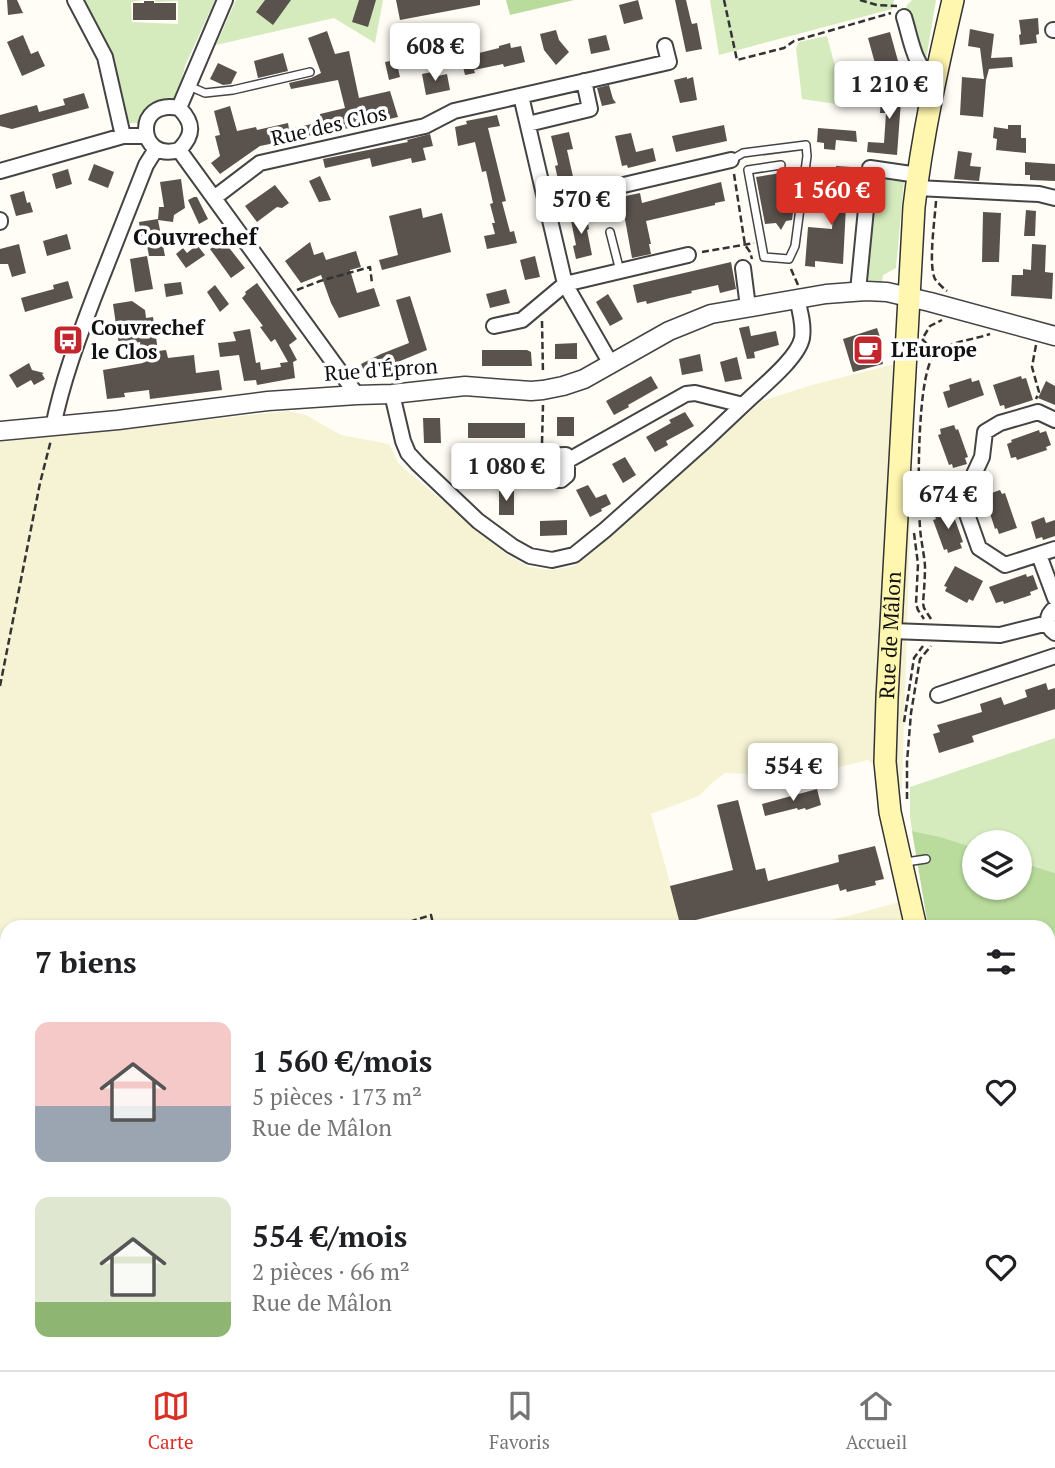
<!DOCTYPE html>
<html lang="fr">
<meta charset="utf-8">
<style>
:root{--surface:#fff;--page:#f2f2f2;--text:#202124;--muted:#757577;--line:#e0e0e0;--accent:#d93025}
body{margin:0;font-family:"PT Serif",serif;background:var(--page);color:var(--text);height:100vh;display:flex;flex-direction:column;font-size:26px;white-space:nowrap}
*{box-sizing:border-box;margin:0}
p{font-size:23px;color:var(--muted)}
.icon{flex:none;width:38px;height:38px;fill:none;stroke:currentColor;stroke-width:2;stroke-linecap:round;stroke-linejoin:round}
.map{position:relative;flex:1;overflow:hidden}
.side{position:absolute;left:0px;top:920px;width:1055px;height:450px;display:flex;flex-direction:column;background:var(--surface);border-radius:21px 21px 0 0;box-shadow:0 2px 5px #0004}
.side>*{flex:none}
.tools{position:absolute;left:962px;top:830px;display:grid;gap:14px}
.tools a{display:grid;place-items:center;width:70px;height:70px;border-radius:50%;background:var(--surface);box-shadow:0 2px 5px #0004;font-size:35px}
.price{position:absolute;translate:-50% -60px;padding:0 16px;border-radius:7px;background:#fff;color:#222;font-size:23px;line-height:46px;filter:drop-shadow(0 2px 4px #0008)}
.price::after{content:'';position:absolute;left:50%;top:42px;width:21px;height:16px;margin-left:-10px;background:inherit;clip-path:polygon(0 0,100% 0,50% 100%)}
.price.on{background:var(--accent);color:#fff}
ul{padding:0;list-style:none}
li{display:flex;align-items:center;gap:21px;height:175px;padding:0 35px}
li span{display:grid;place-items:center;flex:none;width:196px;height:140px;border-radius:14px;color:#555}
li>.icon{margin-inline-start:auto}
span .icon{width:84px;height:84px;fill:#fffc;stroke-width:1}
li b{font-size:30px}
h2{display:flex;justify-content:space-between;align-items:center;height:84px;padding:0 35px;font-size:30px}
.dock{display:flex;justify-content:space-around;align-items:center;height:98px;border-top:2px solid var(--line);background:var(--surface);font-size:19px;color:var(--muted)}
.dock a{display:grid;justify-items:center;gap:4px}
.dock .on{color:var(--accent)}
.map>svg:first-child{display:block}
.farmland{fill:#f6f3d4}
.green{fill:#d5ebbd}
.forest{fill:#b9dc9c}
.building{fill:#5a524d}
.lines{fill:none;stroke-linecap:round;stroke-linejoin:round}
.service-casing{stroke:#444;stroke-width:10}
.minor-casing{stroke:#444;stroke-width:18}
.tertiary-casing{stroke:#444;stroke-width:21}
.secondary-casing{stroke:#333;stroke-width:24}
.path{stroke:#333;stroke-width:2.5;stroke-dasharray:7 3.5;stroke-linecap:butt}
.service{stroke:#fff;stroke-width:7}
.minor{stroke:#fff;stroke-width:14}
.tertiary{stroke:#fff;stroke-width:18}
.secondary{stroke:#fff6b0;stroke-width:21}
.labels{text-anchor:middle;stroke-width:7;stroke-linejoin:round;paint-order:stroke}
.street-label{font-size:21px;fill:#111;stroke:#fff}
.poi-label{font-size:21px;font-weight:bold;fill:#111;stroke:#fff;text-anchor:start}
.neighbourhood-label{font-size:23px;font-weight:bold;fill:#111;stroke:#fff}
</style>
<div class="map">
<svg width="1055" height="1370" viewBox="0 0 1055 1370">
<rect width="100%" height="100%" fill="#fffdf5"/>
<path class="farmland" d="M891 365H915L902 790 868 760 779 782 750 774 725 773 712 783 699 796 651 814 682 927 7 928V1363H598L599 1370H0V442L288 411 306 415 341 435 389 444 399 464 506 554 529 567 551 570 574 566 762 401 812 385Z
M900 902 906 928H802Z"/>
<path class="green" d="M79 0H144L131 2 132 22 178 24V1L155 2V0H215L185 66 176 103 147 108 140 123H126Z
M236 0H383L375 43 334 18 216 45Z
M710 0H894L892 9 719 55Z
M912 0H936L927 54 926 57 923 59 920 57 906 9 907 5Z
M827 36 841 89 843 105 802 99 796 48 799 42Z
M887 177 904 181 896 268 883 275 882 283 873 282 867 280 876 181 878 179Z
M1055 738V873L1020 862V842H975V848L941 837 912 831 910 816V787Z
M1048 934H1055V1370H1028L1029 1363H1048Z
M598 1363H1003V1370H599Z"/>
<path class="forest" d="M506 0H574L510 15Z
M912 831 941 837 975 848V887H1020V862L1055 873V934H1048V928H971L928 926Z"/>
<path class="building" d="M7 0H17L23 13 8 15Z
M265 0H291L273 25 256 12Z
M359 0H376L368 27 352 22Z
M396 0H480V5L400 20Z
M638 0 643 19 624 24 619 5Z
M675 0H686L691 21 692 24 697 23 702 49 686 52Z
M144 1H154V3H176V20H133V3H144Z
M1038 18 1039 34 1036 35 1037 43 1020 45 1019 35 1021 34 1019 20Z
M970 29 994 34 991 58 1012 57 1013 67 989 69 986 80 983 117 960 115 962 77 984 79 980 48 968 46Z
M556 30 559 40 569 52 556 65 544 50 540 34Z
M327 31 335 54 349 51 359 98 390 91 398 117 376 122 374 117 354 122V127L260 146 220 174 211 163 220 156 215 136 220 135 214 111 230 106 237 131 256 127 257 130 288 123 289 129 321 122 320 114 345 108 338 80 291 89 289 83 311 78 321 73 308 38Z
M890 32 898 61 876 67 868 38Z
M23 35 31 54 38 51 45 66 22 76 7 42Z
M606 35 610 50 591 54 588 39Z
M510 43 511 48 521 46 525 62 504 67 503 64 474 70 475 73 465 75 459 50H470L471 55 499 48V46Z
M283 53 288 71 258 78 254 61Z
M396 60 400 77 389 80 385 62Z
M218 63 237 72 231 84 223 85 210 79Z
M432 72 433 77 447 74 450 90 426 95 422 74Z
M848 74 854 94 843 96 838 77Z
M687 77V79L693 77 697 100 680 103 674 80Z
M609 85 613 99 616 103 602 106 597 88Z
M882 85 902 87 897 155 867 152 868 142 884 143 886 113H880Z
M84 93 89 108 12 129 0 126V115L37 105 39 112 65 105 63 99Z
M497 115 500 126 488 128 506 201 502 202 510 232 514 231 517 243 487 249 484 236 495 234 492 223H495L490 204 493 203 486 171 482 172 475 142 458 146 455 127 467 124 466 121Z
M724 125 727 141 676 152 672 136Z
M1008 125H1021V138H1026V153L996 150 997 139 993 138 994 127 1008 129Z
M818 128 856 131 857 142 836 140 835 150 824 149V143L817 142Z
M569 132 573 149 567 150 574 181 559 184 555 166 558 165 551 136Z
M631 133 636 152 653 148 656 161 628 168 627 165 622 166 615 136Z
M430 134 433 146 423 148 426 160 412 163 411 158 372 167 370 158 325 168 323 159 408 142 407 140Z
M958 151 972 153 970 166 981 167 979 181 954 179Z
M1025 162 1055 164V181L1030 180V175H1025Z
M94 164 114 172 108 188 88 180Z
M836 166 851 167 849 187H847L843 264 815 261V267L805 266 808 227 832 229Z
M68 169 72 184 56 189 52 174Z
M787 172 793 213 792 220 786 221 781 230 776 223 765 224 756 177Z
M320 176 331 200 319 202 309 181Z
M181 179 185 208 174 215 173 222 158 220 165 256H149L145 235 141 236 139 222 158 219 159 207H164L160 182Z
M721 182 725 201 715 203V205L646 221 651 244H649L651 254 632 258 621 197 640 193 642 203Z
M275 185 289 203 282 208 277 207 257 222 245 206Z
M24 191 27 203 30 202 33 212 16 216 10 195Z
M194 197H197L208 219 199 224 188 200Z
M421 208 423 218 442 213 451 252 382 270 379 260 398 255 389 216Z
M1026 210 1036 211 1035 236H1024Z
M983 212 1001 213 999 262H982Z
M586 213 589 229 587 230 592 255 576 259 573 246 576 245 570 216Z
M67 234 71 249 47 256 43 241Z
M223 240 245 268 231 278 210 249Z
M310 242 314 255 323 252 326 260 356 251 361 267 350 270 357 293 374 288 380 306 339 318 331 303 321 275 301 283 285 261Z
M19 244 26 273 12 277 8 264H0V249Z
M1032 244 1046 245 1045 272 1053 273 1052 299 1011 296 1012 275H1023V269L1031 270Z
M197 245 205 255 186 268 176 254 183 248 187 253Z
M147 256 153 289 135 292 130 259Z
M535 256 540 277 525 280 520 260Z
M731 262 736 289 720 293 718 285 691 291 692 293 670 298 647 304 646 301 637 303 633 285Z
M68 281 73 298 25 312 21 298 54 289 53 285Z
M181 282 183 294 166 297 164 284Z
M257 283 297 339 289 345 297 360 293 362 295 378 257 385 256 380 244 381 239 355 220 357 218 343 236 341 233 332 250 329 256 363 260 362 261 370 281 367 280 363 288 362 275 339 271 342 260 327 263 326 242 298 246 294 245 292Z
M215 285 229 304 220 312 207 292Z
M506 289 510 303 490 308 486 294Z
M608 294 623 319 610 326 596 302Z
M410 296 427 350 366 375 361 364 381 354 409 343 396 300Z
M132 301 145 310 146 318 153 317 158 351 166 350 168 358 194 355 196 373 219 370 222 390 150 399 149 390 124 393 125 397 107 399 103 370 143 363 140 342 119 345 113 304Z
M749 326 751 336 776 331 779 345 754 352 755 358 747 359 739 328Z
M877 328 882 343 878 344 883 364 853 372 843 339Z
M577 343V359H555V344Z
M482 350H527L531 352 532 366H482Z
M700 354 703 371 682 375 679 359Z
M737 357 742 379 725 382 720 362Z
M29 363 32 370 44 373 42 374 45 379 34 385 31 380 17 388 9 375Z
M651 376 658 388 628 405 629 407 614 415 606 401Z
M1021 376 1022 379 1026 378 1033 400 1005 409 1004 405 1000 406 993 385Z
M971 378 972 382 979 380 984 395 948 408 943 392 950 390 949 385Z
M1046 381 1055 386V405L1038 398Z
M685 412 694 426 666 441 668 445 655 452 646 437 671 423 669 420Z
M557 417H574V436H557Z
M423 418H440L441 443H424Z
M468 423H525V438H468Z
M954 425 956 430 958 429 968 457 965 458 967 464 953 468 952 464 949 465 938 435 941 434 940 429Z
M1039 430 1040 433 1046 431 1051 445 1046 447 1047 450 1017 460 1016 457 1011 458 1007 444 1012 442 1011 440Z
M625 457 636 475 623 483 612 464Z
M463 462H480V486H463Z
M588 485 596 498 606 494 611 504 601 509 602 511 590 517 576 490Z
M1000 490 1002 494 1005 493 1017 528 999 534 997 528 995 529 986 501 988 500 986 495Z
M499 491H514V515H499Z
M949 509 950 515 953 514 963 542 960 543 962 548 948 553 947 549 944 550 933 520 936 519 934 514Z
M1044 517 1046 523 1055 520V536L1043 540 1042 537 1036 539 1031 522Z
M567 520V535L540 536V521Z
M955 566 983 581 973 601 969 599 967 603 945 591 947 587 944 586Z
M1026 574 1027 577 1033 575 1038 589 1030 592 1031 595 1004 604 1003 601 996 603 989 587Z
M1046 683 1048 690 1055 688V709L972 736 974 742 939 753 933 734 940 732 937 725 982 712 980 704 1001 697 1004 705 1027 697 1025 690Z
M817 789 821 805 806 810 805 808 798 810 797 808 765 816 762 804Z
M738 800 756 870 765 868 768 881 839 862 838 855 875 846 884 879 875 881 876 885 847 892 846 889 840 891 838 884 680 924 670 886 733 870 717 805Z"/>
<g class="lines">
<g class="service-casing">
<path id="service" d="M189 86 205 93 233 90 310 72
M731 160 743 153 806 145 807 156 795 246 789 259 764 257 748 170 781 165
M610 232 620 271
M906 862 926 859"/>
</g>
<g class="minor-casing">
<path id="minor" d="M75 0 105 57 123 136
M904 17C912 43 913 63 934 82
M1053 30H1055
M521 96 565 284 611 364
M179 108 225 0
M528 124 590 109 584 81
M179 150 357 395
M179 150C137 163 133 98 179 108
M179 150C194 135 194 123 179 108
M0 171 123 136H146
M917 188 1039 194 1055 198
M214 198 260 163 425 126 454 111 669 62 665 46
M546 203 731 160
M0 220V222
M743 268 748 307
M858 291 870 168 918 175
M494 326 522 320 565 284 688 255
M392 394 403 441 408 453 418 464 478 521 512 546 530 556 552 560 574 555 605 530 708 438 743 405
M1055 420 1038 412 1000 423 985 432 982 457 962 500 979 548 1005 565 1055 549
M53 427C62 382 78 339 94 297 111 253 129 209 146 165L156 149
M500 464 535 465 536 456 566 455 567 461 686 394 695 393 743 405C759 389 798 359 802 338 804 325 800 311 797 299
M535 465V480H561L567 475V461
M1039 555 1055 598
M1055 608C1046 615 1045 626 1055 633
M892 631 1000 635 1048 623
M938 695 1055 656"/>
</g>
<g class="tertiary-casing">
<path id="tertiary" d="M0 431 118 420 268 401 357 395 392 394 465 386 531 391 543 390 563 386 584 379 669 331 711 314 826 294 866 291 887 292 930 302 1055 336"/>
</g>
<g class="secondary-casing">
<g id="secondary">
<path id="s1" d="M916 928 890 812 885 762 887 698 914 207C922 137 937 69 953 0"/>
<path d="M1012 1370 1013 1363"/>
</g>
</g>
<path class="path" d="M724 0 737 60 784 48 794 41 891 13
M860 0 877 5 897 6
M734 174 745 245 750 252 752 259
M936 201C935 218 928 265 935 279 938 283 943 288 947 291
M702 252 754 243
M791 269 798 285
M297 290 320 281 370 267 372 283
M542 321 543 373
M924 336 930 326 942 320
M922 339 936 353
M1036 345 1032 367 1039 392 1036 399
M542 443 543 405
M919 492 956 479
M914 533 918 564 916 604 918 610 924 619
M931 619 924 608 923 603C924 591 925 578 925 566 924 553 921 541 920 528 918 498 916 373 935 354 948 341 974 340 990 334
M0 686 40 483 51 440
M904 722 914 658 923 646
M907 799V762L911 713 920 659 931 646
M390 928 431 915 434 928
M0 1046 7 1044
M593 1363 594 1370"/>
<use href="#service" class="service"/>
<use href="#minor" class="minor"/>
<use href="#tertiary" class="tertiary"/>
<use href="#secondary" class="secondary"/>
</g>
<defs>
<g id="bus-square" transform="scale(1.575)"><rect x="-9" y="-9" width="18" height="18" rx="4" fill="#c4262e" stroke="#fff"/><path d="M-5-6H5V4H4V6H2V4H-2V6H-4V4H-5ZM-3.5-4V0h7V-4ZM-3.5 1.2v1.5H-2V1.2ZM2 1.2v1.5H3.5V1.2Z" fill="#fff"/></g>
<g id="cafe-square" transform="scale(1.575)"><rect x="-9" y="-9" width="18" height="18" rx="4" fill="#c4262e" stroke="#fff"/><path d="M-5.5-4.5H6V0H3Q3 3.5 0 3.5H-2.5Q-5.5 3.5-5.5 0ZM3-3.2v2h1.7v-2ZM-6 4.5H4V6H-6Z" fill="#fff"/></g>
</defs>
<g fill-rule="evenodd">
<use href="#bus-square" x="68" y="340"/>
<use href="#cafe-square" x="868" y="350"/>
</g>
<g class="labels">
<g class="street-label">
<text transform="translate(329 126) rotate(-13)" y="7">Rue des Clos</text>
<text transform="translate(381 370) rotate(-4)" y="7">Rue d'Épron</text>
<text dy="7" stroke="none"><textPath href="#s1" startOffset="296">Rue de Mâlon</textPath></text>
</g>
<g class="poi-label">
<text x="91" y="335">Couvrechef<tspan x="91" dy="24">le Clos</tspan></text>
<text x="891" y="357">L'Europe</text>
</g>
<g class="neighbourhood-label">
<text x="195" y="245">Couvrechef</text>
</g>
</g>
</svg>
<div class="tools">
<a><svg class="icon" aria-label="layers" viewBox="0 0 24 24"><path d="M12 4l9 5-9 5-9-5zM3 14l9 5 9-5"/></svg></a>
</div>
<b class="price" style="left:435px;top:83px">608 €</b>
<b class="price" style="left:889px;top:121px">1 210 €</b>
<b class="price on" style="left:831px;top:227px">1 560 €</b>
<b class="price" style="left:581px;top:236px">570 €</b>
<b class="price" style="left:506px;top:503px">1 080 €</b>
<b class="price" style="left:948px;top:531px">674 €</b>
<b class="price" style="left:793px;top:803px">554 €</b>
<section class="side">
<h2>7 biens<svg class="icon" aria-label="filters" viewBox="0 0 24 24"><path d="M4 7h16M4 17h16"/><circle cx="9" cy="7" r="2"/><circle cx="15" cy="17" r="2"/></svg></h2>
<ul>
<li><span style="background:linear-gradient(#f6c9c9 60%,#9aa5b1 0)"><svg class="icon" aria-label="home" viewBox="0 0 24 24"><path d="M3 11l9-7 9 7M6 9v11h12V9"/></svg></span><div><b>1 560 €/mois</b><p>5 pièces · 173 m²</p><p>Rue de Mâlon</p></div><svg class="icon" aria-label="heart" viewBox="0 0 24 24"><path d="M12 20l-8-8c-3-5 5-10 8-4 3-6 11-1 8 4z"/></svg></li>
<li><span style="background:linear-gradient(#dfe7d0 75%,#8fb573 0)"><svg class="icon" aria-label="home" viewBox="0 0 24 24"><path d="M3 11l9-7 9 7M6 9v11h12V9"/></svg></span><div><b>554 €/mois</b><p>2 pièces · 66 m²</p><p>Rue de Mâlon</p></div><svg class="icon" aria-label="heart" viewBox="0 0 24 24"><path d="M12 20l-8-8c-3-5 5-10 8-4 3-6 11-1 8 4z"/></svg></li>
</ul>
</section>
</div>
<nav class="dock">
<a class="on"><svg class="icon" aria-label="map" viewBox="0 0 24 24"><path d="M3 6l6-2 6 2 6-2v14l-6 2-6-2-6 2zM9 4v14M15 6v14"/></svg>Carte</a>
<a><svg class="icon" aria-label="saved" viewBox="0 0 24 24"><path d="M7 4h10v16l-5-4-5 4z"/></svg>Favoris</a>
<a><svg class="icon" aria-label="home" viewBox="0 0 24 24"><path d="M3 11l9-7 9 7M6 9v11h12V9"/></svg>Accueil</a>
</nav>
